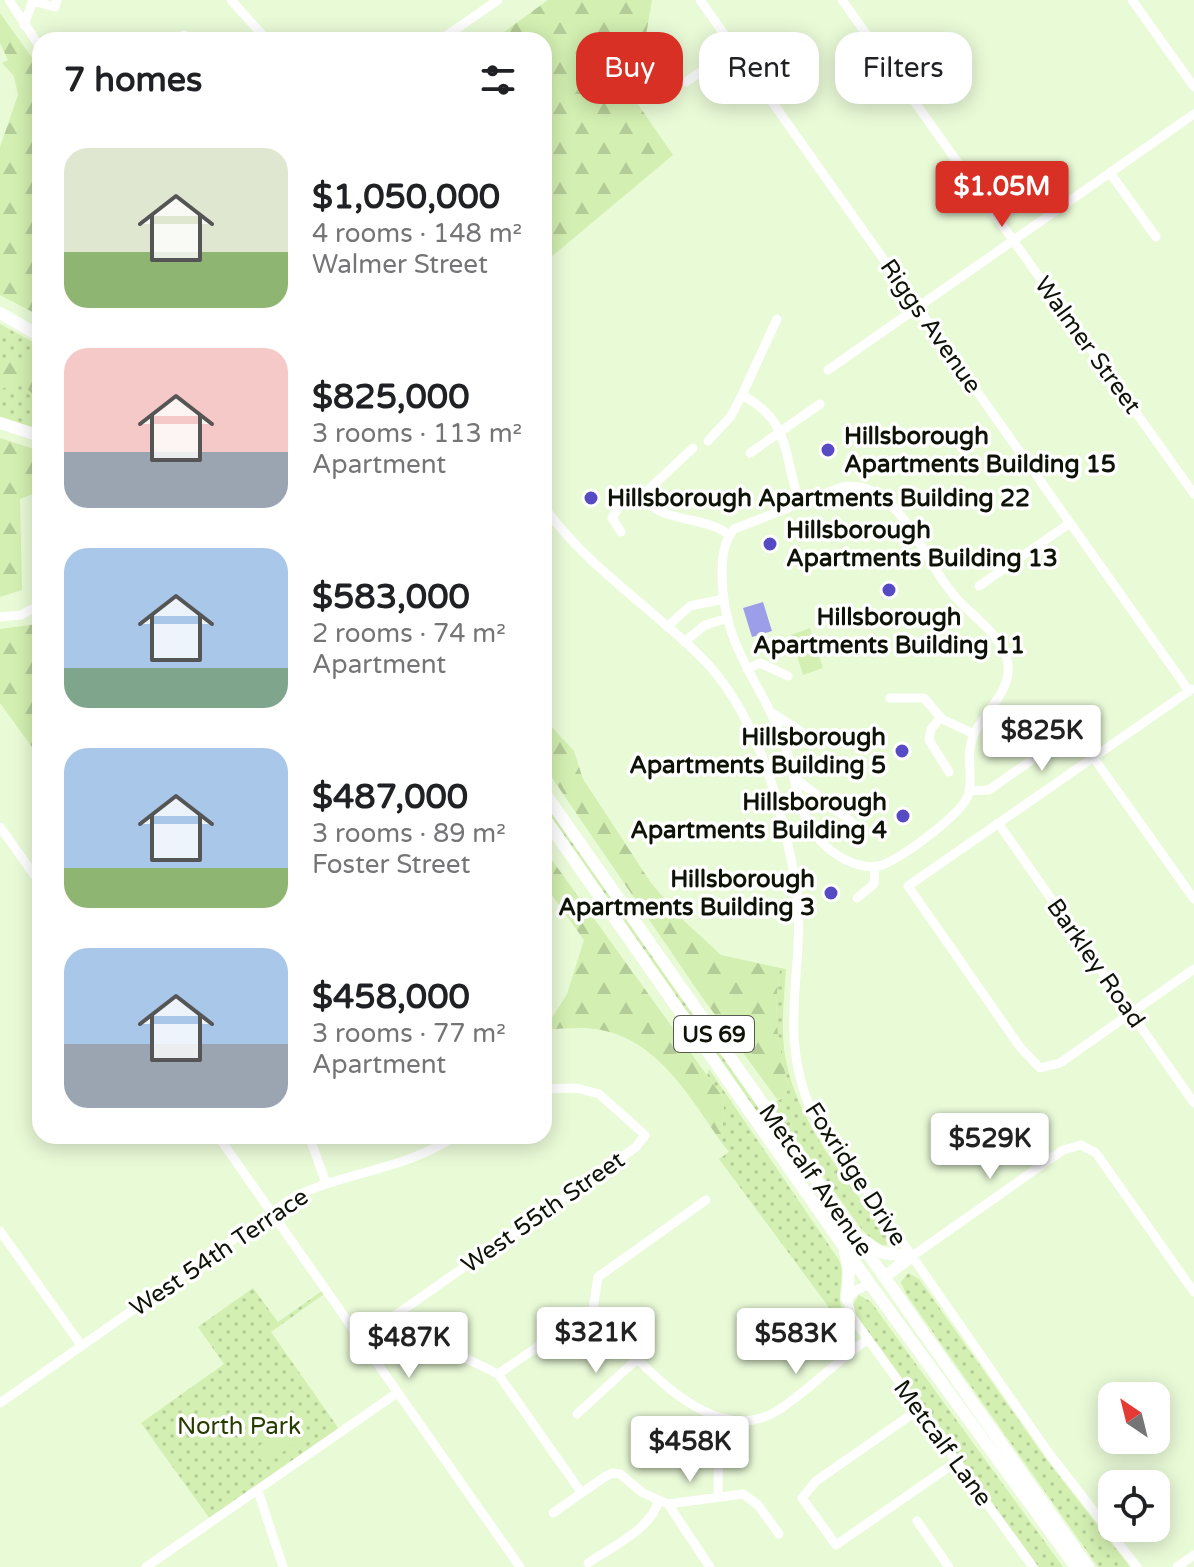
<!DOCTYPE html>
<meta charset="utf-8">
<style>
:root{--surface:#fff;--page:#f6f6f6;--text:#202124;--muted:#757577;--accent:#d93025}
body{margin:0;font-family:"Varela Round",sans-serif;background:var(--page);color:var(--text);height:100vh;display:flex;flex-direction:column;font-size:30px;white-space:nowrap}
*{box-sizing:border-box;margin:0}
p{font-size:26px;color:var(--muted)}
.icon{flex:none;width:44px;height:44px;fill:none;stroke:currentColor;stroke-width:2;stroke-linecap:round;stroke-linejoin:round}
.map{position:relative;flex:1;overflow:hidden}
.details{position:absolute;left:32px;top:32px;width:520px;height:1112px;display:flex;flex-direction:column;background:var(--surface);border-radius:24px;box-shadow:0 4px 20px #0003}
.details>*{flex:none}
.banner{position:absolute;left:576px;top:32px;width:498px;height:72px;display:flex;gap:16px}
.needle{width:52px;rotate:325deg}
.controls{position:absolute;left:1098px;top:1382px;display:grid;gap:16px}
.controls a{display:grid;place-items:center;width:72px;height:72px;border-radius:16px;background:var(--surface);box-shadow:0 4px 20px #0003;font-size:40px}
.price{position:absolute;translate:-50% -68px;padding:0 18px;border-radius:8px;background:#fff;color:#222;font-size:26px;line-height:52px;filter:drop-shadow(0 2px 4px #0008)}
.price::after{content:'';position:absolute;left:50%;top:48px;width:24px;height:18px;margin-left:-12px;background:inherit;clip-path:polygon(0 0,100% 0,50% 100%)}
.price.on{background:var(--accent);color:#fff}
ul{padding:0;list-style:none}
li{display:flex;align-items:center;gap:24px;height:200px;padding:0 32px}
li span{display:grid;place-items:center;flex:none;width:224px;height:160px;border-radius:24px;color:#555}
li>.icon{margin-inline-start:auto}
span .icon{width:96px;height:96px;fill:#fffc;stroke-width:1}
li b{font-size:34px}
h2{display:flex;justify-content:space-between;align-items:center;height:96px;padding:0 32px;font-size:34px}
.pill{padding:0 28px;border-radius:24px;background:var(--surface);box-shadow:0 4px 20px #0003;font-size:28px;line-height:72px}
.pill.on{background:var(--accent);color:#fff}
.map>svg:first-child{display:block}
.grass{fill:url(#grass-dots)}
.forest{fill:url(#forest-firs)}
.pitch{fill:#d3efb1}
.water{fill:#9c9eea}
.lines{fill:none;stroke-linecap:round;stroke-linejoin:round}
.minor{stroke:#fff;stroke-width:9}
.highway{stroke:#fff;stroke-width:12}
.poi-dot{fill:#564bc3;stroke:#fff;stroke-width:3}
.labels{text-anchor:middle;stroke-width:7;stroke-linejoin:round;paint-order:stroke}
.shield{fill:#fff;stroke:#565a51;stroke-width:2}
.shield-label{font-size:22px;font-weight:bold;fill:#0e1307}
.street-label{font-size:24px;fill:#0e1307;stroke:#fff}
.poi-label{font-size:24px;font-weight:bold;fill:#0e1307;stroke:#fff;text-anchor:start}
.park-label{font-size:24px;fill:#283c02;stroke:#fff}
</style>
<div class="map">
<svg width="1194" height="1567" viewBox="0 0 1194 1567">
<defs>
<pattern id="grass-dots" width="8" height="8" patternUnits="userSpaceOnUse" patternTransform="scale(2)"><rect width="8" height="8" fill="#d3efb1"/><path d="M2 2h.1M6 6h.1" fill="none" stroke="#b4cc97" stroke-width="1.8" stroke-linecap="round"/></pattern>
<pattern id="forest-firs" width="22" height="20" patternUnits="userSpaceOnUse" patternTransform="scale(2)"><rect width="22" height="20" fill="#d3efb1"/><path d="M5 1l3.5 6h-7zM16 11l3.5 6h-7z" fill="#b4cc97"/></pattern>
</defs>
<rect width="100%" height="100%" fill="#e9fad7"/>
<path class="grass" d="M0 324 40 346V430L0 418Z
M544 801 783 1141 780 1142 751 1105 544 810Z
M780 968 786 969C784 1000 780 1030 786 1061 800 1130 852 1185 891 1241L889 1244 881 1246 863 1231 770 1103 784 1098 789 1087C777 1047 773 1009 780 968Z
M709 1069 839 1260C846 1276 837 1291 841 1307 844 1319 855 1325 851 1337L719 1159 729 1152 722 1143 724 1099 707 1075Z
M908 1273 919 1279 1049 1463 1130 1567H1098L906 1294 901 1282Z
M253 1288 278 1322 322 1291 324 1294 271 1332 339 1429 210 1519 141 1423 224 1364 198 1327Z
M859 1295 871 1302 1063 1567H1038L855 1316 852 1306Z"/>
<path class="forest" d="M548 0H652L635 100 673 155 544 263V40H493Z
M0 13 40 69V316L0 295V147L18 95 14 76 2 63 8 60 0 43Z
M36 357 40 358V401L22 384 0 389V360Z
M0 438 40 451V491L20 499 22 590 0 597Z
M37 624 40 629V758L0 703V629Z
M547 722 574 751 583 779 651 883 682 919 721 955 780 968C773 1009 777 1047 789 1087L784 1098 777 1099 702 997 544 766Z
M544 849 724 1099 722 1143C691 1099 659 1041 601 1030 583 1026 564 1029 545 1029L567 994 584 940 544 884Z"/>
<path class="pitch" d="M810 628 823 668 803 675 791 635Z
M290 1426 300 1441 264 1464 254 1449Z"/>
<path class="water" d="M763 602 772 631 752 637 743 608Z"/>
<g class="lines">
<path class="minor" d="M9 0 40 47
M231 0 267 40
M700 0 1189 691
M842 0 1194 494
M1132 0 1194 87
M33 1 55 7 57 0
M24 25 33 0
M179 40 184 35 189 40
M440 40 498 0
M686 82 735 48
M1110 173 1156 237
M777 319 742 395C791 421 783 454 799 501
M828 370 1194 114
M708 441 731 416 742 395
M693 448 648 490 647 501C665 523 707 516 729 535
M750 453 820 404
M842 487C856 485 870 488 882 497 915 522 930 569 957 599 974 617 1005 638 1008 665 1011 691 985 712 974 734 965 753 973 773 969 793 964 813 901 859 882 865 860 872 832 855 818 838 797 814 795 772 784 742 759 678 723 648 722 575 722 558 723 543 734 529Z
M544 507C587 566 645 603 697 653 755 708 779 797 794 873 811 958 773 1026 812 1112L1048 1452 1137 1567
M621 532 612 518 624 499 646 496
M979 586 1070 523
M0 617 21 615 40 605
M667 627 690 606 723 599
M684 642 705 625 725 619
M747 669 760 663 788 676
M1192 689 908 886 1020 1047 1040 1068 1060 1063 1194 969
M890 698H924L942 719 974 734
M774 714 821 745
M940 718 931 729 929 740 949 772
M1093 757 1194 899
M796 779 853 823
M969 791 989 790 1050 747
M998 823 1194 1103
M0 827 40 883
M857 898 874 884 875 866
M218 1136 520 1567
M309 1136 326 1183
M0 1231 81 1345
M911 1257 1063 1150 1081 1145 1096 1153 1194 1292
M870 1284 856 1290 847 1299 852 1317 1033 1567
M593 1309C632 1354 709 1452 777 1411 810 1390 836 1361 868 1339
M357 1334 367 1335 636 1147 645 1135 599 1094 576 1088 544 1089
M459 1355 498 1374
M498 1374 593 1309 598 1277 706 1200
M498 1374 581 1492
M0 1403 294 1197C347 1171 405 1170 455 1136
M918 1410 816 1481 802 1498 836 1545 956 1462
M577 1414 636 1360
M258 1491 283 1567
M718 1496 719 1419
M668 1504 743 1494 758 1505 779 1534
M553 1513 603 1478 612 1473 620 1474 643 1493 668 1504 710 1567
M917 1521 949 1567
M588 1563C610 1548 651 1529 658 1502
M146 1567 397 1393
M1177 1567 1194 1555"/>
<path class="highway" d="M0 313 40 336
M0 423 40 436
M544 792 1088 1567
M544 817 870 1284 1076 1567
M859 1238 883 1253 911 1257
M845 1251 849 1270 847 1299
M884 1277 911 1257"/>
</g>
<g class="poi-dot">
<circle cx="828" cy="450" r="8"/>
<circle cx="591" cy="498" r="8"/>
<circle cx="770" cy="544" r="8"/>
<circle cx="889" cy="590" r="8"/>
<circle cx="902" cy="751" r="8"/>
<circle cx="903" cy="816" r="8"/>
<circle cx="831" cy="893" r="8"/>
</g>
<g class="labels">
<rect class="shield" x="674" y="1016" width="80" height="36" rx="6"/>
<g class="shield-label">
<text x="714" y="1042">US 69</text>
</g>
<g class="street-label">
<text transform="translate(931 326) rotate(55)" y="8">Riggs Avenue</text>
<text transform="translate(1088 345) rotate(54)" y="8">Walmer Street</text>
<text transform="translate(1096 963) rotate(55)" y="8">Barkley Road</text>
<text transform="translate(856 1174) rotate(57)" y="8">Foxridge Drive</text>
<text transform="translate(816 1180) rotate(55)" y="8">Metcalf Avenue</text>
<text transform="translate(543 1212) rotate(-35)" y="8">West 55th Street</text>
<text transform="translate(219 1252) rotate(-34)" y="8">West 54th Terrace</text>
<text transform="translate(943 1443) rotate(54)" y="8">Metcalf Lane</text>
</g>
<g class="poi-label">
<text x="844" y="444">Hillsborough<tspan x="844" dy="28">Apartments Building 15</tspan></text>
<text x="607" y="506">Hillsborough Apartments Building 22</text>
<text x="786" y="538">Hillsborough<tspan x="786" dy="28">Apartments Building 13</tspan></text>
<text x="889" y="625" text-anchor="middle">Hillsborough<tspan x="889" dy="28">Apartments Building 11</tspan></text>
<text x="886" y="745" text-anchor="end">Hillsborough<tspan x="886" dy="28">Apartments Building 5</tspan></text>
<text x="887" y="810" text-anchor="end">Hillsborough<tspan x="887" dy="28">Apartments Building 4</tspan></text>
<text x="815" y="887" text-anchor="end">Hillsborough<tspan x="815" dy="28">Apartments Building 3</tspan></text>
</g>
<g class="park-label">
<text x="239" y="1434">North Park</text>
</g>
</g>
</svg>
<div class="controls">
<a><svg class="needle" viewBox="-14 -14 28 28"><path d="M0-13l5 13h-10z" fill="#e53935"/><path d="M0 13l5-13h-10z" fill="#757577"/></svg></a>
<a><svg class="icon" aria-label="locate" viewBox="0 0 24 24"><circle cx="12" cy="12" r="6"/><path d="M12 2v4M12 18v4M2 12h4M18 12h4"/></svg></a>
</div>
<b class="price on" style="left:1002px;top:229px">$1.05M</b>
<b class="price" style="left:1042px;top:773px">$825K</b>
<b class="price" style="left:990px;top:1181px">$529K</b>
<b class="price" style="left:596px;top:1375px">$321K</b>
<b class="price" style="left:796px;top:1376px">$583K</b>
<b class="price" style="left:409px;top:1380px">$487K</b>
<b class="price" style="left:690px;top:1484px">$458K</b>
<div class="banner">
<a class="pill on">Buy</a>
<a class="pill">Rent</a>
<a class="pill">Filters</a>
</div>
<section class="details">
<h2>7 homes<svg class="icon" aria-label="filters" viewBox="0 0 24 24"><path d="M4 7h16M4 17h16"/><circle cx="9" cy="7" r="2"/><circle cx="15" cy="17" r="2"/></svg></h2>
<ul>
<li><span style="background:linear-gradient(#dfe7d0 65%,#8fb573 0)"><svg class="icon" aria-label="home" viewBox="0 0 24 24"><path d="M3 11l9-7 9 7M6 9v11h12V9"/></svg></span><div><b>$1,050,000</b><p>4 rooms · 148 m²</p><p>Walmer Street</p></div></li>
<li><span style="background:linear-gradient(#f6c9c9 65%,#9aa5b1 0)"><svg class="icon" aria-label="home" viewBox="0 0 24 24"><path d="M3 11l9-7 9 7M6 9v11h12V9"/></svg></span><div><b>$825,000</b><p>3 rooms · 113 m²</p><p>Apartment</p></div></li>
<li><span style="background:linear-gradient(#a9c7e8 75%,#7fa58c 0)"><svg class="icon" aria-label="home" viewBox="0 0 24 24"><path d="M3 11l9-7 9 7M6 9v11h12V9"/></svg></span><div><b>$583,000</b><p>2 rooms · 74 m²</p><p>Apartment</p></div></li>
<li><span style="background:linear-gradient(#a9c7e8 75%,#8fb573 0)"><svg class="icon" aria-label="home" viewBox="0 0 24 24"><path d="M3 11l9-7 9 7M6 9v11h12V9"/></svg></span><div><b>$487,000</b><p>3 rooms · 89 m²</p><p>Foster Street</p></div></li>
<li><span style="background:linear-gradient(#a9c7e8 60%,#9aa5b1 0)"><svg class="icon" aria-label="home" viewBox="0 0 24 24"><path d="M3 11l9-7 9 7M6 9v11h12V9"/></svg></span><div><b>$458,000</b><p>3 rooms · 77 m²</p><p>Apartment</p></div></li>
</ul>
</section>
</div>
